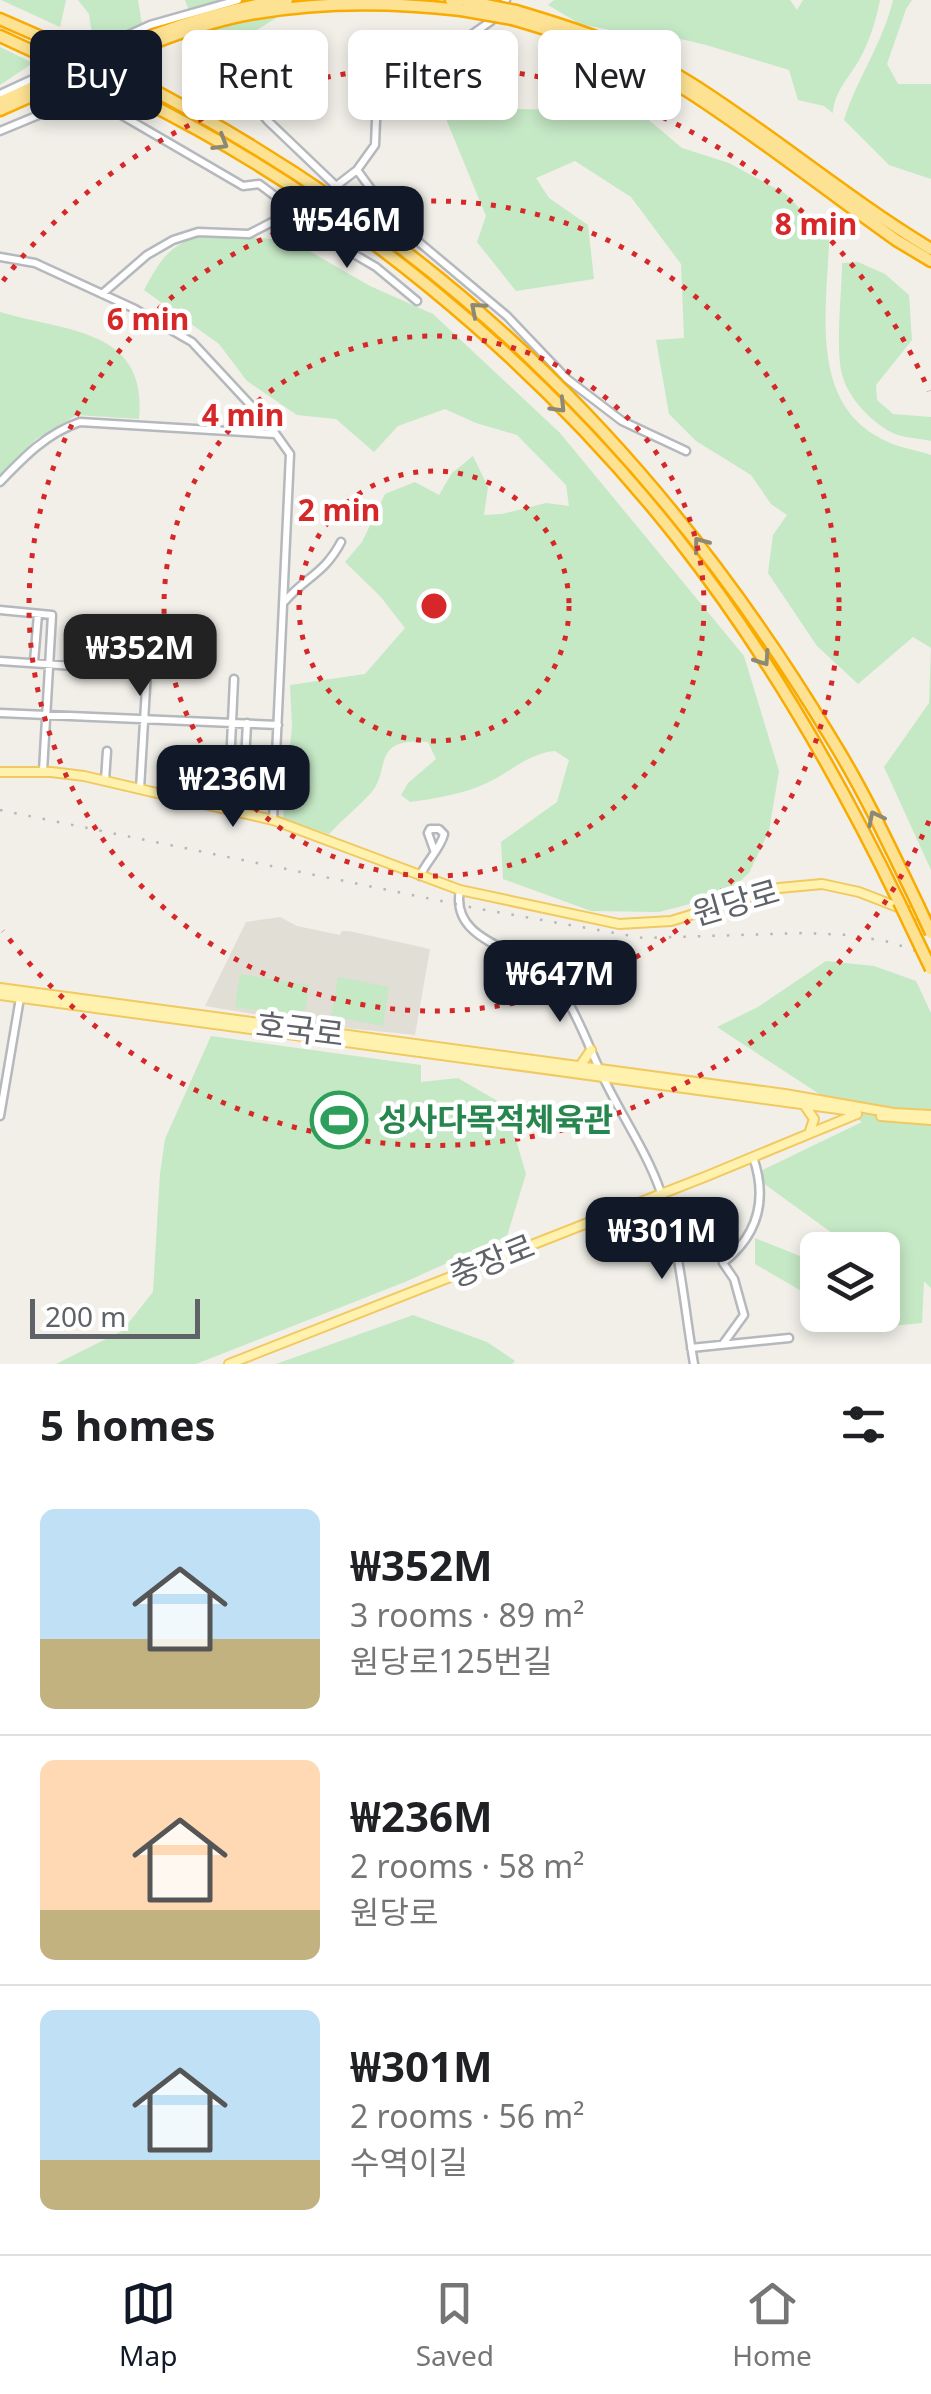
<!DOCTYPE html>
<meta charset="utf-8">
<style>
:root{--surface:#fff;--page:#f2f2f2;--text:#202124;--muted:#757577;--line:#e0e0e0;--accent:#111827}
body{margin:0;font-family:"Noto Sans","Noto Sans KR",sans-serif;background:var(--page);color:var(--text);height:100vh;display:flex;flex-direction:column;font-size:38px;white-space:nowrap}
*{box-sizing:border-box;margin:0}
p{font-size:32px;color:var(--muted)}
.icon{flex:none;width:55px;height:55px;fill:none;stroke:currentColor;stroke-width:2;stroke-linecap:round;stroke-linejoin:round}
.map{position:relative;height:1364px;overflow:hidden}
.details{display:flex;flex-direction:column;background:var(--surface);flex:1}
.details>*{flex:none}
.guide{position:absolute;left:30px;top:30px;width:872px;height:90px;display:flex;gap:20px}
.buttons{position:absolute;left:800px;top:1232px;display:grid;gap:20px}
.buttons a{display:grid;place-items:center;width:100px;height:100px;border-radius:15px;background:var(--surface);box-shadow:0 5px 15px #0003;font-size:50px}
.scale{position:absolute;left:30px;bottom:25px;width:170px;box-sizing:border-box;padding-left:10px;border:5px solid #5f6368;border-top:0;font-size:28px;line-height:35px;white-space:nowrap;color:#5f6368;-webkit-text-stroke:8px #fff;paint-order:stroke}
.price{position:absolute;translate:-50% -85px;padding:0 22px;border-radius:20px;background:var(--accent);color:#fff;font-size:32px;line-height:65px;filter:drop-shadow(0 2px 5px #0008)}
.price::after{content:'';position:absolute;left:50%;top:60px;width:30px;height:22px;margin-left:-15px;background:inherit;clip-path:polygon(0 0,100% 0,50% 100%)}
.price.active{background:#222;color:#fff}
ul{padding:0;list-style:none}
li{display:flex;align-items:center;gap:30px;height:250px;padding:0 40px}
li+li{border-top:2px solid var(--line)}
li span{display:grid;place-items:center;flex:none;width:280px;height:200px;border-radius:15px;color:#555}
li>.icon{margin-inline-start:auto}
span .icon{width:120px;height:120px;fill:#fffc;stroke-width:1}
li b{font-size:42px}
h2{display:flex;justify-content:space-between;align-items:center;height:120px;padding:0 40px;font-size:42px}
.chip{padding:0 35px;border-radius:15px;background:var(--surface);box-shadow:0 5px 15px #0003;font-size:35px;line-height:90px}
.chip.active{background:var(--accent);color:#fff}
.tab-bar{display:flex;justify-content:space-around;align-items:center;height:140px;border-top:2px solid var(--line);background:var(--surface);font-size:28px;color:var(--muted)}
.tab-bar a{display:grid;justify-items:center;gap:5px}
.tab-bar .active{color:var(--accent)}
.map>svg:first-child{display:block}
.education{fill:#e1ded6}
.green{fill:#c5e8c5}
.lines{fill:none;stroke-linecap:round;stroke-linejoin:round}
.minor-casing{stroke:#b5b8bc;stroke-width:11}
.major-casing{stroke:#f2c960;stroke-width:12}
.highway-casing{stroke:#f9ab00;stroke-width:15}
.minor{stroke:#fff;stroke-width:6}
.major{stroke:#fff2af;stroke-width:8}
.highway{stroke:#fde293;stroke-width:10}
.rail{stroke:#b6b7b8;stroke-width:2.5;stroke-dasharray:2.5 12;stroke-linecap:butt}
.highway-bridge-casing{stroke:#f9ab00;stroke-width:15;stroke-linecap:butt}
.highway-bridge{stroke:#fde293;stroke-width:10}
.oneway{stroke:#8e8975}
.ring{fill:none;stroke:#d62828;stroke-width:5;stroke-dasharray:5 10}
.labels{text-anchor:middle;stroke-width:9;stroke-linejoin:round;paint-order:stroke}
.street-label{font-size:32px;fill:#5f6368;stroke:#fff}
.leisure-label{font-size:32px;font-weight:bold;fill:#27864d;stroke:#fff;text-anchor:start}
.centre{fill:#d62828;stroke:#fff;stroke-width:5}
.ring-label{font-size:30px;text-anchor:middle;font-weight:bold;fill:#d62828;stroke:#fff;stroke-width:9;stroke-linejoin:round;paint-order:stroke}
</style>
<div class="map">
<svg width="931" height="1364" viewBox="0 0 931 1364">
<rect width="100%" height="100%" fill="#f1efe8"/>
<path class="education" d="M280 917 297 926 340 935 342 931H349L430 949 415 1035 326 1026 205 1006 246 922Z"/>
<path class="green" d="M1 0H66L60 27Z
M78 0H138L143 31 134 60 92 35 89 14Z
M185 0H306L248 35 216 45 196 31Z
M554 0H790L797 10 803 0H880C876 21 869 43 858 62 848 78 834 93 833 113L824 106 798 100 789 70 706 45 668 36 646 37 580 24 548 5Z
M893 0H912L906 9 887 64 898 84H931V179L889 165 844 120C857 78 883 43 893 0Z
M0 47 33 63 0 85Z
M564 47 595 70 619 80 650 121 682 148 729 163 786 194 829 240C827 311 808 405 886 441 900 448 917 450 931 455V870L884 767 929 703 931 648 913 637 858 684 817 646 768 573 773 535 787 515 771 504 751 475 696 441 669 414 656 340 684 338 681 264 631 197 575 161 536 178 549 198 588 225 594 279 516 291 477 242 486 216 446 119 479 108 562 110 563 92 556 48Z
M209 233 292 241 370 286 433 314 560 433 744 656 779 771 769 831 749 873 725 895 659 912 591 911 503 879 501 842 557 802 569 760 555 751C530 753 511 771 489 782 464 794 438 798 410 802L401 795 408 783 436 759 428 742C369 737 392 771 370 794 357 808 342 820 329 834L283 819 292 726 290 685 365 674 405 628 380 596 345 562 362 542 385 494 415 482 439 495 452 473 473 456 488 487 484 515 502 514 546 503 569 506 566 485 517 435 476 423 445 409 398 426 374 452 336 419 297 415 247 381 219 344 144 290C163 255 170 244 209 233Z
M858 262 885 274 909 295 912 340 876 385 877 400 893 414 931 417V441C919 438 903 438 893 433 872 423 847 397 842 374 835 346 842 293 842 263Z
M0 312C66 332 148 328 139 419L77 415 36 439 0 477Z
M826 961 874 966 916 981 931 1013V1288L924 1281 922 1323 881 1327 882 1250H829L832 1233 752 1175 862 1122 717 1027 758 1007Z
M240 974 309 985 304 1018 235 1007Z
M338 977 389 987 383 1026 331 1016Z
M211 1036 421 1065V1082L458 1078 506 1106 526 1174 507 1236 405 1282 196 1364H56L122 1331 153 1292 160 1174 165 1139Z
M755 1238 817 1263V1300L755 1264Z
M413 1315 487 1342 515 1361 512 1364H276Z"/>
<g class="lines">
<g class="minor-casing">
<path id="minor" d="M199 59 226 68 267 120 336 186 414 238 507 316 567 379 622 421 686 451
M0 94 150 25 238 0
M0 131 87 95 243 186 259 184 347 250 376 267 417 301
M357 170 371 189 359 204
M331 190 357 170 375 145 376 120 387 94 491 21 506 0
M0 257 35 263 135 309 192 342 270 426 290 454 273 820
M102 294 147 255 173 240 198 232 249 234 276 220 291 218 304 209
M0 482C24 457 47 433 80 422L275 434
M285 601C307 576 324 574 341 542
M0 610 52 615 43 771
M0 661 147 671 140 789
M34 662 38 614
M0 713 278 725
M105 780 107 751
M244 780 247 723
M228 809 234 679
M420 876C426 862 441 848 444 834L439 829H430L428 833 434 850
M460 890C451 935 504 946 533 965 546 973 557 984 565 997 582 1024 591 1053 605 1081 623 1118 646 1151 660 1190 680 1244 684 1307 694 1364
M0 1116 20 998
M723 1344 744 1315 734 1279 723 1263C758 1235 768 1200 753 1157
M691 1348 789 1338"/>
</g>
<g class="major-casing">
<path id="major" d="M0 772H51L84 776 273 820 460 890 619 924 671 921 779 888 822 884 859 892 931 920
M0 988 785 1094 893 1113 931 1115
M0 995 853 1111
M580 1066 591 1050
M803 1103 814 1119 809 1134
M881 1116 931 1120
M229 1364 707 1176 857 1114"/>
</g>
<g class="highway-casing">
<path id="highway" d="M451 0 466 1
M516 11C577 29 638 49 692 84 774 136 848 199 931 249
M0 19 64 47
M512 19C574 37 635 57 689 92 760 138 827 191 896 240L931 261
M0 36 41 55
M132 79C436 235 655 446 831 738 864 791 891 849 918 905
M135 97C342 198 536 359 678 539 766 651 837 774 899 902
M0 102C92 60 186 13 287 0
M0 110C76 77 175 26 256 13 325 1 392 2 461 10"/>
</g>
<use href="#minor" class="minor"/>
<use href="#major" class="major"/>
<use href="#highway" class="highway"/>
<path class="rail" d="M0 810 480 909 643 938 804 933 850 935 890 942 931 956"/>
<g class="highway-bridge-casing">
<path id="highway-bridge" d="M466 1 516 11
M461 10 512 19
M64 47 132 79
M41 55 135 97
M899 902 931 969
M918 905 931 933"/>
</g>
<use href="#highway-bridge" class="highway-bridge"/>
</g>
<defs><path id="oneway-chevron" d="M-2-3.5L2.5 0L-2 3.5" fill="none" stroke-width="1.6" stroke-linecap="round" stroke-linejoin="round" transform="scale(2.5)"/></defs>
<g class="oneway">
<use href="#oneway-chevron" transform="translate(221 143) rotate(31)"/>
<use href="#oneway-chevron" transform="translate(477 309) rotate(-139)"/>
<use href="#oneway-chevron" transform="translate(559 406) rotate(46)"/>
<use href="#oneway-chevron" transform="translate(700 544) rotate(-127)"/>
<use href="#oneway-chevron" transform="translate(763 659) rotate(56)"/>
<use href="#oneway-chevron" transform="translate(875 818) rotate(-117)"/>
</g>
<g class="ring">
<circle cx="434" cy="606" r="135"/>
<circle cx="434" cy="606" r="270"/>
<circle cx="434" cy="606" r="405"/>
<path d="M929 821A540 540 0 0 1 3 931M3 281A540 540 0 0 1 929 391"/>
</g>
<defs>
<g id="stadium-ring" transform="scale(2.875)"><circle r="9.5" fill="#fff" stroke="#2e9e5b" stroke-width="1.5"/><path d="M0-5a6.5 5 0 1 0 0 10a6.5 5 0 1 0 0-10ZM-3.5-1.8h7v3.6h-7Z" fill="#2e9e5b"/></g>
</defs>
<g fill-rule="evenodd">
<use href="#stadium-ring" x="339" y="1120"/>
</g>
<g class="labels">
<g class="street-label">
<text transform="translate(736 903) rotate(-16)" y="11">원당로</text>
<text transform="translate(300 1030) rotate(7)" y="11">호국로</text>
<text transform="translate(492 1261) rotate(-22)" y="11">충장로</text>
</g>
<g class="leisure-label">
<text x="378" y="1131">성사다목적체육관</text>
</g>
</g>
<circle cx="434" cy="606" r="15" class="centre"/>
<g class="ring-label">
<text x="816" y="235">8 min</text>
<text x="148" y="330">6 min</text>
<text x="243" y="426">4 min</text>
<text x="339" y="521">2 min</text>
</g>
</svg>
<div class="buttons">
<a><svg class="icon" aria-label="layers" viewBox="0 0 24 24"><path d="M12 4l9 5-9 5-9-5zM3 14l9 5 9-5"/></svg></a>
</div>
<div class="scale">200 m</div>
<b class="price" style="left:347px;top:271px">₩546M</b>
<b class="price active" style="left:140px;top:699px">₩352M</b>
<b class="price" style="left:233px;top:830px">₩236M</b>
<b class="price" style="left:560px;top:1025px">₩647M</b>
<b class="price" style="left:662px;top:1282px">₩301M</b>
<div class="guide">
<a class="chip active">Buy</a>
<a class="chip">Rent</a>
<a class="chip">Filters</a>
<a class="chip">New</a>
</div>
</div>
<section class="details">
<h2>5 homes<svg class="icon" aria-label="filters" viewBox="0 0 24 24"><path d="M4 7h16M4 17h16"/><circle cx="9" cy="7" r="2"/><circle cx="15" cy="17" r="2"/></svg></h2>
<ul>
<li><span style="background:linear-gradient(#bfe0f5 65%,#c2b280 0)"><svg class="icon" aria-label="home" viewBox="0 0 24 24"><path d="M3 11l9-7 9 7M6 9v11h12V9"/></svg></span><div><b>₩352M</b><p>3 rooms · 89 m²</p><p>원당로125번길</p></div></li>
<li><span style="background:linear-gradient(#ffd9b3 75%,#c2b280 0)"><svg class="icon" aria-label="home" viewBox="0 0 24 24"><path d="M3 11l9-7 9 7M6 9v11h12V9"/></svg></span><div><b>₩236M</b><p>2 rooms · 58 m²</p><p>원당로</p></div></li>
<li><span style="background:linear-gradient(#bfe0f5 75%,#c2b280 0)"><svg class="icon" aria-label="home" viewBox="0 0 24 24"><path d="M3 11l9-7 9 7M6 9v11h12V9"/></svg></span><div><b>₩301M</b><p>2 rooms · 56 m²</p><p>수역이길</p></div></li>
</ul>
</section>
<nav class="tab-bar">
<a class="active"><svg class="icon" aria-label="map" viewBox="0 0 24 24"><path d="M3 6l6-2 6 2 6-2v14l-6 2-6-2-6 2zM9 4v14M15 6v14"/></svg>Map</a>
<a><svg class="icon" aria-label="saved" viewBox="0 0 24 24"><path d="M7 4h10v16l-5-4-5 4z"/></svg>Saved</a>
<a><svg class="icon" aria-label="home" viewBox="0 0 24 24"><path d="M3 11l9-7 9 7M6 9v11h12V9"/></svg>Home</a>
</nav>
